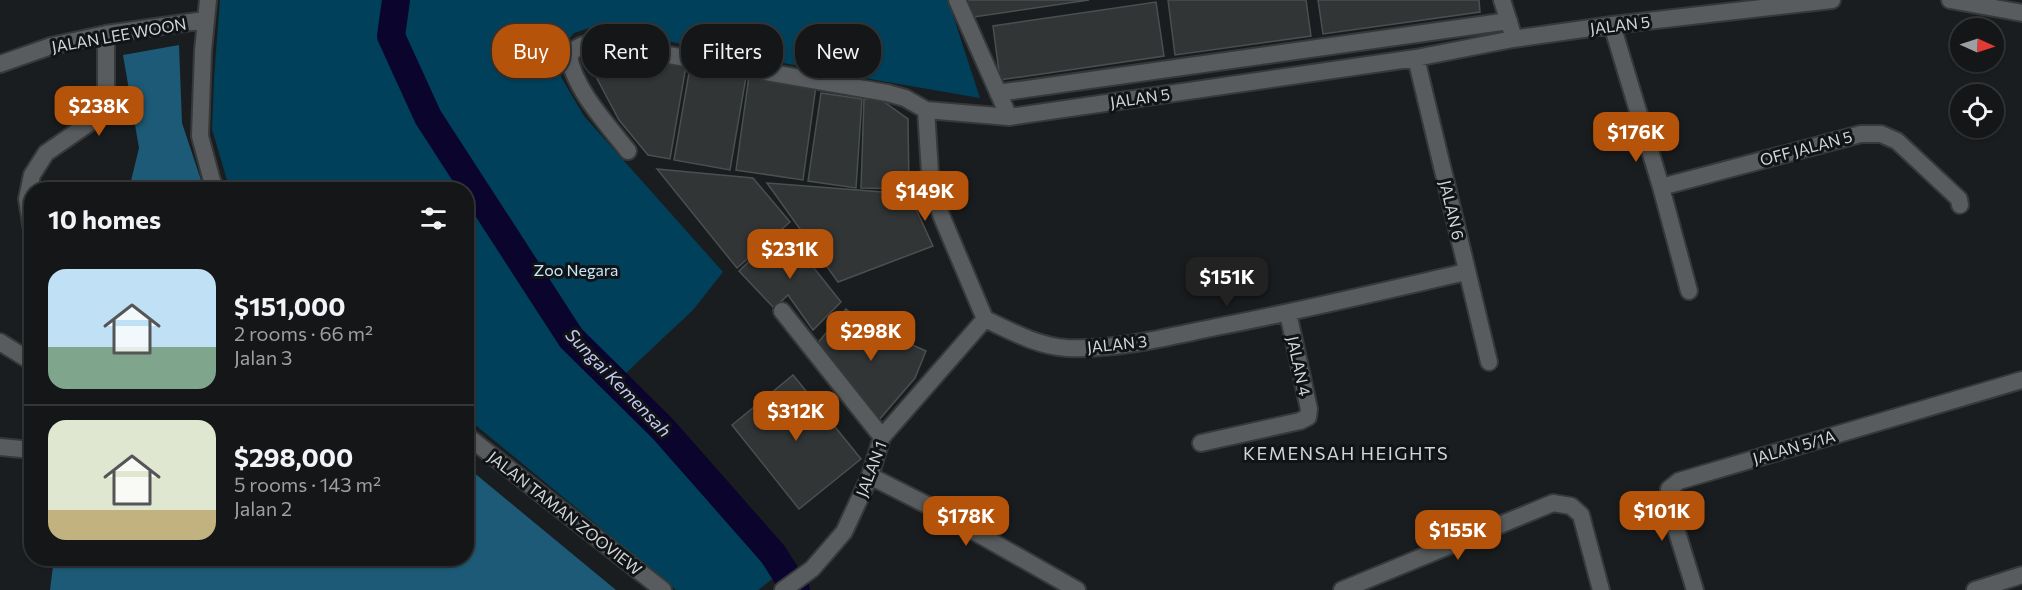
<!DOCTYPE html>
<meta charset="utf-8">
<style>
:root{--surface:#141617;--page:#1d1f20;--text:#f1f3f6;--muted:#9d9fa1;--line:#333536;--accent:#b45309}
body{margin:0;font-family:Commissioner,sans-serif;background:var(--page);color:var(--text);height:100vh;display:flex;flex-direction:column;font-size:22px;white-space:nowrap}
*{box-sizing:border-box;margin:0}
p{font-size:20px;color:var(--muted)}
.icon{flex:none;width:33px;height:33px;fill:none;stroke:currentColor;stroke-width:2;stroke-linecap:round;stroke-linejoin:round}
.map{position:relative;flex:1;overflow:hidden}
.panel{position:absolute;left:24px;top:182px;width:450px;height:384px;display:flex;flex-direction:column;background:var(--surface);border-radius:24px;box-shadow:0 2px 4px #0004,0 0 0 2px var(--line)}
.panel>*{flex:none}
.guide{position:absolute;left:492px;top:24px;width:570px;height:54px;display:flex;gap:12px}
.needle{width:39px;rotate:93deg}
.controls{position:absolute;left:1950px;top:18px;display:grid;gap:12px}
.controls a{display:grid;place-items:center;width:54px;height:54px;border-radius:50%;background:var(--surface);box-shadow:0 2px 4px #0004,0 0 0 2px var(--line);font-size:30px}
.price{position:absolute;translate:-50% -51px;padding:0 14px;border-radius:12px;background:var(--accent);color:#fff;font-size:20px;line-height:39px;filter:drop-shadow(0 2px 3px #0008)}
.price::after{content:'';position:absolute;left:50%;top:36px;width:18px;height:14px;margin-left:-9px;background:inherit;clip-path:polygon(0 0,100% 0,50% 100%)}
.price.active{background:#222;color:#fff}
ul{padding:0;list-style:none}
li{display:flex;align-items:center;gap:18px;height:150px;padding:0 24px}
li+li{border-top:2px solid var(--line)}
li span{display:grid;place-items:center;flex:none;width:168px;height:120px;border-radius:18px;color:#555}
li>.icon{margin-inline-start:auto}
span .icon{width:72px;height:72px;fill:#fffc;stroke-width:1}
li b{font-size:26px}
h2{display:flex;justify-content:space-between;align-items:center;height:72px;padding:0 24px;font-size:26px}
.chip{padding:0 21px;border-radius:24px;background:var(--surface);box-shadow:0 2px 4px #0004,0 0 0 2px var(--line);font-size:21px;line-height:54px}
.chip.active{background:var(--accent);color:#fff}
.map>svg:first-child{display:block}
.green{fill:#00405a}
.forest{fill:#1d5a77}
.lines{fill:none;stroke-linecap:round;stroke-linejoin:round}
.river{stroke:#0b042c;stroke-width:28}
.building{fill:#313536;stroke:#4a4f4f;stroke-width:1.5}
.minor-casing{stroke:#36393a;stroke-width:20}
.minor{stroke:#585c5e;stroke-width:16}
.labels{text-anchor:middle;stroke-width:6;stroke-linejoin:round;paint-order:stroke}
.street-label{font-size:16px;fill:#d3d6d7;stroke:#111416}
.park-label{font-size:16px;fill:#c6e6f9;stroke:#111416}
.water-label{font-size:18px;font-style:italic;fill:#c5c7f5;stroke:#111416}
.neighbourhood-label{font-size:18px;letter-spacing:1.5px;fill:#d1d5d8;stroke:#111416}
</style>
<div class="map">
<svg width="2022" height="590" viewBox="0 0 2022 590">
<rect width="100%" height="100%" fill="#1a1d1f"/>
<path class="green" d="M220 0H948L980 98 864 78 608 30 589 28 574 33 562 47 560 58 561 77 584 116 723 272 693 310 610 388 731 501 788 567 758 590H676L467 418 466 189H234L227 180 212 129 214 78Z"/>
<path class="forest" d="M179 45 182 123 204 189H129L139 148 123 55Z
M467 467 616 590H50L54 558H466Z"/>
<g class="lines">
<path class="river" d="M396 0 391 36 428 117 571 338 663 429 773 554 796 590"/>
</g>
<path class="building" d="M964 0H1089L967 18Z
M1168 0H1306L1311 36 1175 55Z
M1318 0H1479L1480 12 1323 34Z
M1156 2 1164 56 1000 80 993 26Z
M585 56 686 66 670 159 648 155 619 120Z
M690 67 746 77 730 170 674 160Z
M749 76 816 86 803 180 736 170Z
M821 93 862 99 856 188 808 181Z
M864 99H880L908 119 909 189 861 188Z
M657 169 753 178 790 222 737 268Z
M767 183 909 194 933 246 838 282Z
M783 229 841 302 813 330 788 295 774 308 739 271Z
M846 309 865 324 926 351 915 378 878 421 816 345Z
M793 375 861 459 799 509 732 425Z"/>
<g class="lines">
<g class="minor-casing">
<path id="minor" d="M208 0 203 51 200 136 212 181 216 189
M957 0 1009 117
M1502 0 1512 32
M1950 0 2022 13
M1612 25 1661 187 1689 291
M1416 58 1489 362
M0 64 51 46 106 34 205 20
M998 93 1509 21
M926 110 930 173 941 215 985 319C1011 331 1037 346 1067 348 1117 350 1167 337 1216 327 1300 311 1383 291 1466 272
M628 151C608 125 573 88 569 55 581 42 589 43 605 44L887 93 905 98 926 110 1009 117 1416 58 1513 39 1612 25 1832 0
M1661 187 1861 134H1881L1897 141 1959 199 1960 205
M32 230 27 199 32 175 46 153 98 117 106 107V34
M782 311 882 437
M0 342 32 362
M466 435 663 590
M1201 443 1300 421 1308 417 1309 409 1288 313
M0 447 32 450
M870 476 931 507 1077 590
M783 590 812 569 844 532 870 476 882 437 985 319
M1342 590 1553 503 1571 506 1581 515 1601 590
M1695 590 1668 503 1669 489 1679 481 2022 380
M1975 590 2022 575"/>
</g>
<use href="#minor" class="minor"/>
</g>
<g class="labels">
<g class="street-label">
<text transform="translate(1620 25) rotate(-7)" y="6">JALAN 5</text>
<text transform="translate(119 35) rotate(-10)" y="6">JALAN LEE WOON</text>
<text transform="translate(1140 98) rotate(-8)" y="6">JALAN 5</text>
<text transform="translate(1806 148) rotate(-15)" y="6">OFF JALAN 5</text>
<text transform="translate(1452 210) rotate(77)" y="6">JALAN 6</text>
<text transform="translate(1117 344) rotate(-6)" y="6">JALAN 3</text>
<text transform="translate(1299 366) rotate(78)" y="6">JALAN 4</text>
<text transform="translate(1794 447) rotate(-16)" y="6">JALAN 5/1A</text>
<text transform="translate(871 469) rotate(-69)" y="6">JALAN 1</text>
<text transform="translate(565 513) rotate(38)" y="6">JALAN TAMAN ZOOVIEW</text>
</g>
<g class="park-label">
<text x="576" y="276">Zoo Negara</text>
</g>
<g class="water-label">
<text transform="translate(618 383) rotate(46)" y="6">Sungai Kemensah</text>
</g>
<g class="neighbourhood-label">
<text x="1346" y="460">KEMENSAH HEIGHTS</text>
</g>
</g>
</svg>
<div class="controls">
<a><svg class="needle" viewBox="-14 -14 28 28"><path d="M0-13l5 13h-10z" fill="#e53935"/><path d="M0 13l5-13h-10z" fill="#9d9fa1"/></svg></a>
<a><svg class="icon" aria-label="locate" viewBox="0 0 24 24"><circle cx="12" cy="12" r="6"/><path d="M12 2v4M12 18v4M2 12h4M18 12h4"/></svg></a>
</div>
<b class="price" style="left:99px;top:137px">$238K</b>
<b class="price" style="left:1636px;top:163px">$176K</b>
<b class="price" style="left:925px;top:222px">$149K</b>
<b class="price" style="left:790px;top:280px">$231K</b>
<b class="price active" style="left:1227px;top:308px">$151K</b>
<b class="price" style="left:871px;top:362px">$298K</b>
<b class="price" style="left:796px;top:442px">$312K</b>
<b class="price" style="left:1662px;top:542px">$101K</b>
<b class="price" style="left:966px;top:547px">$178K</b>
<b class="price" style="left:1458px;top:561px">$155K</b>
<div class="guide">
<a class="chip active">Buy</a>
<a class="chip">Rent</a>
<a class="chip">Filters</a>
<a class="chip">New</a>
</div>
<section class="panel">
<h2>10 homes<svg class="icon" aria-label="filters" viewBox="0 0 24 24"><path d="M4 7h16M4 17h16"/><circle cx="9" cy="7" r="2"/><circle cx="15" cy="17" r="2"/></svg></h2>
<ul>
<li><span style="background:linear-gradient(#bfe0f5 65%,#7fa58c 0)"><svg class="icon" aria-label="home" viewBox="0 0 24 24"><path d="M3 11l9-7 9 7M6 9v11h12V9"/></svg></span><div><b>$151,000</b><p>2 rooms · 66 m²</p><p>Jalan 3</p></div></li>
<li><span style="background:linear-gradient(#dfe7d0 75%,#c2b280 0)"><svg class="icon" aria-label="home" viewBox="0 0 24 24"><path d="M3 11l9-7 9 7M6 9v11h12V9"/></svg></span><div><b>$298,000</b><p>5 rooms · 143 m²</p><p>Jalan 2</p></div></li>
</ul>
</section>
</div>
